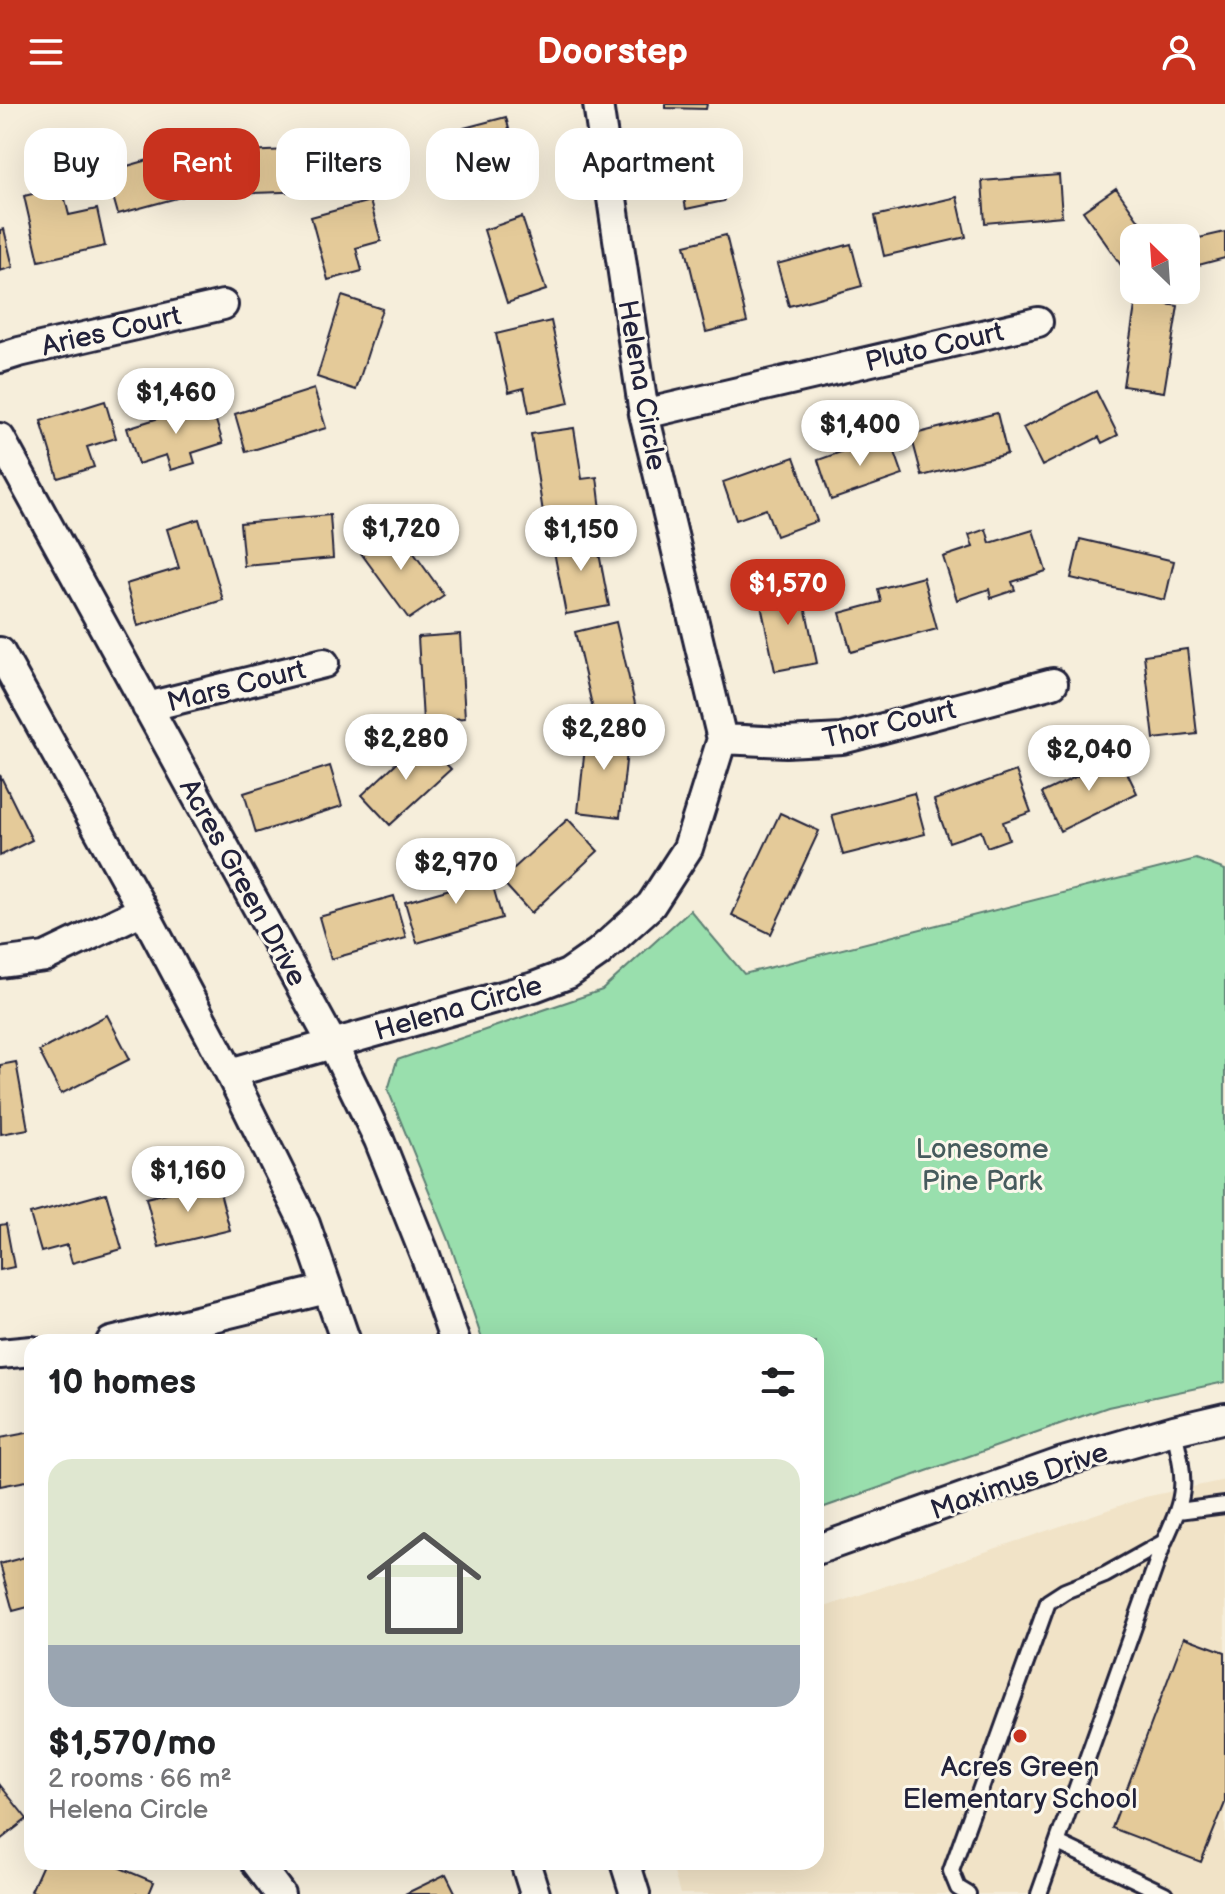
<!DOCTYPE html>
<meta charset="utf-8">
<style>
:root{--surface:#fff;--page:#f2f2f2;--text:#202124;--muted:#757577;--accent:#c8321e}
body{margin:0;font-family:"Balsamiq Sans",sans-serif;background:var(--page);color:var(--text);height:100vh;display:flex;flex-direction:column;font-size:30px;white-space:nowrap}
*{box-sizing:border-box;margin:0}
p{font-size:26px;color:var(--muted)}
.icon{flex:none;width:44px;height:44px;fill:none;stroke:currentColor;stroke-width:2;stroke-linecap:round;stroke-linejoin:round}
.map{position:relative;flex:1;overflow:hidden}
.panel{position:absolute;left:24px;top:1230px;width:800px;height:536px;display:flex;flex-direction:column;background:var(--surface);border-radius:24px;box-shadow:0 8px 32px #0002}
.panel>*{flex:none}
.hud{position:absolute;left:24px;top:24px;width:800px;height:72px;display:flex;gap:16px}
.needle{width:52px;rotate:335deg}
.controls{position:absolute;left:1120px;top:120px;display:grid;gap:16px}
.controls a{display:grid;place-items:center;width:80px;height:80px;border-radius:16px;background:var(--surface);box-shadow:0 8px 32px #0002;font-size:40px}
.price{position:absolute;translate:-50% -68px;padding:0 18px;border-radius:28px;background:#fff;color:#222;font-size:26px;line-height:52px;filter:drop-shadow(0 2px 4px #0008)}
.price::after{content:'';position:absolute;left:50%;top:48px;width:24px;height:18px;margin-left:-12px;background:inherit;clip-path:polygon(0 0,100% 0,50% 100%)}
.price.current{background:var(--accent);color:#fff}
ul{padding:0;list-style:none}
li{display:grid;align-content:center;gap:16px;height:424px;padding:0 24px}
li span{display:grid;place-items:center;height:248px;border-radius:24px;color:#555}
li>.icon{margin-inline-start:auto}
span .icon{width:144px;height:144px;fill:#fffc;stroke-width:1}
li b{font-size:34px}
h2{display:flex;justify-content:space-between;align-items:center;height:96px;padding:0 24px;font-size:34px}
.tag{padding:0 28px;border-radius:24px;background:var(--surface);box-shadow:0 8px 32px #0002;font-size:28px;line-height:72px}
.tag.current{background:var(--accent);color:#fff}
header{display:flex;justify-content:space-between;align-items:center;height:104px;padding:0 24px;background:var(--accent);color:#fff;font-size:36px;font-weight:800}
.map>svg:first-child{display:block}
.built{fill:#f1e3c7}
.green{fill:#99dfad;stroke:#5e8074;stroke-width:2}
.building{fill:#e4ca99;stroke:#22223b;stroke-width:2}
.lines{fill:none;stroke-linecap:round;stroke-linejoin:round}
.service-casing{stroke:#22223b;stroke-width:20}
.minor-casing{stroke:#22223b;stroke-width:34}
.service{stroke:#fbf7ec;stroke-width:14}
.minor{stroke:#fbf7ec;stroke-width:28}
.poi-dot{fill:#c8321e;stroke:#fbf7ec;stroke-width:3}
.labels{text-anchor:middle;stroke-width:6;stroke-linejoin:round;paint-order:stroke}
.street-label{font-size:28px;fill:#22223b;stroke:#fbf7ec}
.park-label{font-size:28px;fill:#465b5d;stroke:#fbf7ec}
.poi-label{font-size:28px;fill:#22223b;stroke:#fbf7ec}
</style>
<header><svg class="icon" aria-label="menu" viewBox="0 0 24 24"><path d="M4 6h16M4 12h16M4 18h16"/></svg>Doorstep<svg class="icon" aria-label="person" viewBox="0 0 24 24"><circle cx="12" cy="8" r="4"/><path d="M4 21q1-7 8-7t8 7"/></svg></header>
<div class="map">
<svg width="1225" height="1790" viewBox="0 0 1225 1790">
<rect width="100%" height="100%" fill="#f6eedb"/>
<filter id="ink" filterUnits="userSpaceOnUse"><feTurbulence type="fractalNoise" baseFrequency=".0125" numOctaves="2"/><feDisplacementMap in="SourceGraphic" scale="16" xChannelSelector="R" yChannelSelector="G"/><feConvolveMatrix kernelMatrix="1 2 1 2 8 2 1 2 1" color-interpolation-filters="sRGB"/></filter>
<g filter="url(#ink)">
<path class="built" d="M1225 1376V1790H680L671 1758H816V1506L1145 1393Z"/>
<path class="green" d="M1196 755 1225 766V1278L1108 1303 816 1406V1238H483L449 1136 388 986 397 956 602 886 690 806 744 870Z"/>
<path class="building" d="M665 0H707L706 5 665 4Z
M506 13 523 82 481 93 464 24Z
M711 27 724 97 686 105 673 35Z
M198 42 210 85 118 110 106 68Z
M311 45 312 87 227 90 226 49Z
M1059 71 1062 112 985 119 982 77Z
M62 83 69 111 97 105 105 142 39 157 24 92Z
M1116 84 1151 134H1134V171L1130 174 1083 107Z
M957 93 966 133 884 152 875 112Z
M370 97 381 137 356 144 362 167 328 176 311 113Z
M522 113 546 186 507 199 484 126Z
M4 125 13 163 0 167V126Z
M1225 128V154L1191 163 1186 137Z
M726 131 747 218 706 228 685 141Z
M851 140 862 182 789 202 777 160Z
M342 192 382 205 356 286 317 273Z
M1136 195 1178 202 1164 288 1123 282Z
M551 217 569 299 529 308 524 284 509 288 496 230Z
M314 285 326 324 246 348 235 310Z
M1096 287 1118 331 1102 339 1099 333 1042 362 1023 324Z
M105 297 116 334 87 343 94 363 58 374 41 317Z
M210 298 223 339 192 349 195 359 171 366 166 351 138 360 127 324Z
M997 309 1007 350 922 372 911 331Z
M574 324 582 375 597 373 601 406 544 415 531 330Z
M889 331 903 371 831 396 818 356Z
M794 353 817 417 776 432 766 405 736 416 723 378Z
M330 411 333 454 244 462 240 419Z
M199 415 223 496 138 522 126 480 179 464 167 425Z
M393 420 444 491 409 515 358 445Z
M986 425 990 439 1033 426 1046 467 1012 478 1015 486 991 494 989 485 957 496 943 453 973 443 969 431Z
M595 428 609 502 566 510 552 437Z
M1080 435 1174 457 1165 496 1071 474Z
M923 473 937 525 851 548 840 509 881 498 878 485Z
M800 478 817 559 775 567 758 487Z
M616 518 636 604 595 614 575 528Z
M460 530 465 614 423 617 418 533Z
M1187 545 1197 630 1154 635 1144 551Z
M587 624 629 629 620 713 578 708Z
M422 635 451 665 390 721 362 691Z
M1119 652 1137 689 1060 727 1042 689Z
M330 662 342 702 256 729 244 689Z
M1016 667 1031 708 1003 718 1009 735 987 743 981 727 949 738 934 696Z
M0 671 32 736 0 752Z
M914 689 925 730 843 751 832 711Z
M780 709 819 727 771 830 732 811Z
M568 715 598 747 531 809 501 776Z
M486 758 502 814 417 839 405 798 457 783 453 768Z
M394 792 406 834 331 855 319 813Z
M107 911 130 955 61 990 39 947Z
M16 958 28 1025 1 1030 0 961Z
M217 1077 230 1126 159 1143 146 1094Z
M106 1089 122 1145 72 1159 67 1141 41 1148 30 1110Z
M6 1120 14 1163 0 1166V1121Z
M32 1328V1376L0 1382V1334Z
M32 1451V1502L13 1507 0 1460Z
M1184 1533 1225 1548V1699L1201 1758 1112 1724Z
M0 1681 27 1715 0 1736Z
M44 1758H106L154 1778 149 1790H39L31 1787Z
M446 1770 456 1790H405Z"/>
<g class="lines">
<g class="service-casing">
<path id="service" d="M1178 1407 1225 1401
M1058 1739 1165 1790
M968 1790 958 1784 951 1767 1048 1498 1065 1487 1105 1471 1164 1438
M1039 1790 1164 1438C1187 1389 1186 1379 1174 1326"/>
</g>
<g class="minor-casing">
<path id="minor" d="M0 254 19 248 223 201
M644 310 1038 218
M0 334 332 939 379 1036 425 1151 455 1238
M0 548 143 806 230 969 305 1120 346 1238
M147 603 324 559
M722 635 786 638 842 635 1053 579
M0 859 45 853 143 806
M230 969 534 883 568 870 598 849 651 801 688 744 722 635 644 310 598 0
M111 1238 327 1185
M0 1250 32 1247
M816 1446 1063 1358 1174 1326 1225 1314
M256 1758 280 1790
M525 1758 535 1790
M625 1758 635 1790"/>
</g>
<use href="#service" class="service"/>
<use href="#minor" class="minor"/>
</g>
</g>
<circle class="poi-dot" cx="1020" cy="1632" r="8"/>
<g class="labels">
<g class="street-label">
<text transform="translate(111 226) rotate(-13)" y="10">Aries Court</text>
<text transform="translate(934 242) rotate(-13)" y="10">Pluto Court</text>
<text transform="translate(643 281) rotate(80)" y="10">Helena Circle</text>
<text transform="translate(236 581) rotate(-14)" y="10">Mars Court</text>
<text transform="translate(889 619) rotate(-13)" y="10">Thor Court</text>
<text transform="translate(244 778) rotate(61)" y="10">Acres Green Drive</text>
<text transform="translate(458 903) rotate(-16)" y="10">Helena Circle</text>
<text transform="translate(1019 1376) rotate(-19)" y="10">Maximus Drive</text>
</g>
<g class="park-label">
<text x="982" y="1054">Lonesome<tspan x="982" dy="32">Pine Park</tspan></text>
</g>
<g class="poi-label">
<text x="1020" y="1672">Acres Green<tspan x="1020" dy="32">Elementary School</tspan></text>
</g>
</g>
</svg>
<div class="controls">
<a><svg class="needle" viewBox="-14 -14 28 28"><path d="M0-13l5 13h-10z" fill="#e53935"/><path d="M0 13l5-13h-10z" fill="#757577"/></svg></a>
</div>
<b class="price" style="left:176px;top:332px">$1,460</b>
<b class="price" style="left:860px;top:364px">$1,400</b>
<b class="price" style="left:401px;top:468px">$1,720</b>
<b class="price" style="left:581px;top:469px">$1,150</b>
<b class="price current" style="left:788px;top:523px">$1,570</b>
<b class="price" style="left:604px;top:668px">$2,280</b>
<b class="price" style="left:406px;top:678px">$2,280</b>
<b class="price" style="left:1089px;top:689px">$2,040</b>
<b class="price" style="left:456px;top:802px">$2,970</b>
<b class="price" style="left:188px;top:1110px">$1,160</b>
<div class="hud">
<a class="tag">Buy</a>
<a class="tag current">Rent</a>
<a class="tag">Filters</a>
<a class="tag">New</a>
<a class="tag">Apartment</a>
</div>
<section class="panel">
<h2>10 homes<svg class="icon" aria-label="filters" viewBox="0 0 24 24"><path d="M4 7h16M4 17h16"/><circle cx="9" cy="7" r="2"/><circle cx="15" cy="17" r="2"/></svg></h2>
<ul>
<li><span style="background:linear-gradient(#dfe7d0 75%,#9aa5b1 0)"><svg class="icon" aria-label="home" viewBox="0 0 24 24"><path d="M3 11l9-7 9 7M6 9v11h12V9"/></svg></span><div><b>$1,570/mo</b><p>2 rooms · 66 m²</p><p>Helena Circle</p></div></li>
</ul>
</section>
</div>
